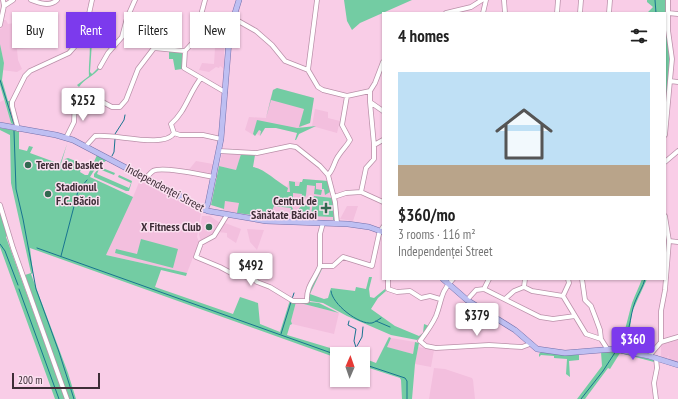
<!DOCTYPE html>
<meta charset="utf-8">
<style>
:root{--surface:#fff;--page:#f6f6f6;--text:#222;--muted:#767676;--line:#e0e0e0;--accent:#7c3aed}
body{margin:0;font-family:"PT Sans Narrow",sans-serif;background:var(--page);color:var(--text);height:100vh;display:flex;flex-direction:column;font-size:15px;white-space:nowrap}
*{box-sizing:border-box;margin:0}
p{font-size:13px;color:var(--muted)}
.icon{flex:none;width:22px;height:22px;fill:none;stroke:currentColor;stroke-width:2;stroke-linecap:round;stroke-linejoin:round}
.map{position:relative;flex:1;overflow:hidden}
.drawer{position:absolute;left:382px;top:12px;width:284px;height:268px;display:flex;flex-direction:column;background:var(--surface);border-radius:0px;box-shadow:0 1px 3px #0004}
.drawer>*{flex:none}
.banner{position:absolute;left:12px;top:12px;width:310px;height:36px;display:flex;gap:8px}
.needle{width:26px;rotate:2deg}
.buttons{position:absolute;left:330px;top:347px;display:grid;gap:8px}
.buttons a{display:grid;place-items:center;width:40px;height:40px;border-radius:0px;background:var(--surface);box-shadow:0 1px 3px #0004;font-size:20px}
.scale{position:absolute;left:12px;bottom:10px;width:88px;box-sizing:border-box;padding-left:4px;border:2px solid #3e2d37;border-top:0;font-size:11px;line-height:14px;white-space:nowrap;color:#3e2d37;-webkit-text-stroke:3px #fbe0f0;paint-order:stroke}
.price{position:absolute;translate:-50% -34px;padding:0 9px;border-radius:4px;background:#fff;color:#222;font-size:13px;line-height:26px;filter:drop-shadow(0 1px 2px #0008)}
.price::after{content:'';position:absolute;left:50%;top:24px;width:12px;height:9px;margin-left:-6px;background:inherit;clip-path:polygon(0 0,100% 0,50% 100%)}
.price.current{background:var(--accent);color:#fff}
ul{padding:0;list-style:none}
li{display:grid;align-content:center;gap:8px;height:212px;padding:0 16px}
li+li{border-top:1px solid var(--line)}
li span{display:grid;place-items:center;height:124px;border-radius:0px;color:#555}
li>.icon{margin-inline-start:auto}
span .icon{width:72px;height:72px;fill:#fffc;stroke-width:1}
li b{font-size:17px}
h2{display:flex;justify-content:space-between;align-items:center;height:48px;padding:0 16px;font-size:17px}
.chip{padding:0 14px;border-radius:0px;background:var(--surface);box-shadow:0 1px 3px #0004;font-size:14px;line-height:36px}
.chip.current{background:var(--accent);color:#fff}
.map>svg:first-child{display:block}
.built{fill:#f3bfde}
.green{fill:#73cca3}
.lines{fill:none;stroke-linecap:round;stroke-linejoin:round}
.stream{stroke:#187490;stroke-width:1}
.minor-casing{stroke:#ba90a9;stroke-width:5.5}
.major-casing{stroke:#7570ab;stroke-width:6}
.minor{stroke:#fff;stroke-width:4}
.major{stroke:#bebff2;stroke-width:5}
.poi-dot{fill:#326950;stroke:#fbe0f0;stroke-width:1.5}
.labels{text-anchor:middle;stroke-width:3;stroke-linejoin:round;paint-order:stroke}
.poi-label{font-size:12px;font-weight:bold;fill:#3e2d37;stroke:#fbe0f0;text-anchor:start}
.street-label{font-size:12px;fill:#3e2d37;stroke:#fbe0f0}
</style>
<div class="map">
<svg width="678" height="399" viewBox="0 0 678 399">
<rect width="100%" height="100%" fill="#f9cde7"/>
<path class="built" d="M4 20H6L8 24 30 20 35 44 29 48 17 49 18 60 22 69 17 72 2 70 4 63 0 44V29L2 28 1 24Z
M213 24H224V69L220 66 219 68 216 67 209 72 199 70 202 63 214 64 216 32 212 30 204 39 201 36Z
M277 88 314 98 310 123 302 126 299 133 276 128H265L260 136 257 134 255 136 245 130 249 117 266 118 270 100 273 90Z
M4 100 11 123 10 124 0 122V102Z
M315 109 328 112V118L340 121 337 133 312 126Z
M225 153 241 154 236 170 219 166 222 154Z
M196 161 213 164 211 175 187 172Z
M303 179 328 181 330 197 333 198 334 220 326 221H310L270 218 276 180 287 187 289 181 302 182Z
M140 180 201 213 197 237 199 242 187 273 106 255 113 188 133 197Z
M225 201 239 203 237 213 223 211Z
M347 206H358L353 221 340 219Z
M202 216H210L220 223 214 234 201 242 199 234Z
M225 223 241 229 236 243 227 237V233L218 232Z
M247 229 264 230 257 250 250 242Z
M296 302 339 313 334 334 292 324 291 321Z
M391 338 415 342 413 354 386 347Z
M678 339V363L668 359 669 355 666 359 661 357V344Z
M418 347 434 350 431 367 415 364Z
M434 368 445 369 472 378 473 380 475 399H429Z"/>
<path class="green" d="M344 0H412L360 23 352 30 347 21Z
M647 0H667L666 28 670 61 666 99 665 13H647L653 7 647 2Z
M87 27 92 42 90 72 92 74 99 67 100 68C94 76 84 79 79 87L77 85 89 76C88 62 92 48 88 35L85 34Z
M0 44 4 63 2 80 8 101H11L13 96 12 102 16 125 10 123H11L0 85Z
M169 50 182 52 184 54 182 69 175 70 173 59H169Z
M277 88 314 98 310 123 299 127 304 109 271 100 266 118 273 90Z
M257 120 297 128 316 126 299 134 296 140H295L297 133 276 128H265L260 136 261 131 259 130 255 136 253 134Z
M0 128 19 131V149L27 151 29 146 33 147 30 153 60 164 67 144 61 164H63L65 159 68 158 83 164 82 170 81 169 80 172 85 175H88L97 155 107 160 95 169 90 177 133 197 106 255 187 273 186 276 161 270 155 287 233 314 240 297 258 303 260 324 280 332 290 300 319 303 339 313 296 302 291 321 292 324 290 325 287 335 350 354H337V358L30 248 33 273 31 274 68 373 76 399H69L25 275 31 273 11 183 10 135 0 130Z
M241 154 255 155 253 167C265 169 276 181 288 188L287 192H290L289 181 295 182V186H299L300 182H302L303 179 328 181 330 192 325 195 324 189H322V183H316V189L322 190 321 195 314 194 315 186 307 185 306 195 303 202H297L298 199H301L302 194 293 193V198L296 199 295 201H289L294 211 293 214H290L291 208 274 206 270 215 267 217 237 213 239 203 225 201 224 209 211 205 219 166 236 170Z
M100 167 115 173 114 175 99 169 97 174 129 188 131 183 118 177 119 175 132 181 129 191H126L94 177V174Z
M314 196 333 198 334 220H333V217L311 216 310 221Z
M303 204 310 205 309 216H303V219L297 216V211Z
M0 211 7 236 6 237 65 399H55L0 247Z
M141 239 178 249 173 268 115 253 116 249 137 254Z
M326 267 322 269 310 294 324 299 328 298 331 288 355 291 356 287 366 289 369 277H372L369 289 370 297 374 298 385 289 386 291 378 298 371 309 395 326 419 336 423 333 424 324 429 326 424 334 417 340 391 335 347 316 323 303 310 301 308 299 311 283 317 277 321 268Z
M642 279H647L632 312 629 336 622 347 638 350 644 348 647 351 635 352 615 348C626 335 627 319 632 303 635 295 639 287 642 279Z
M389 337 391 338 387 347 413 354 415 342 419 343 415 364 412 399H402L401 380 400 378 363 366V358L376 363Z
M613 351 654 360V362L620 353 610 369 608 368 585 399H577L602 366 601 352Z
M541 352 558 354 579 355V360L569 361 570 377 566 374 567 359 554 358V356L541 355 539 357V354Z"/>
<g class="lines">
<path class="stream" d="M655 0 656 13
M0 80 14 124
M14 131 16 189 23 219 36 289 59 352 74 399
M115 134 124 120 125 115
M112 156 114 152 115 139
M0 244 5 251 18 285
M37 248 337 355
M61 256 78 191 87 180
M19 289 59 399
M331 291C332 304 359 325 372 323 375 322 378 320 381 318
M292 299 294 293
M349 321 348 325 356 329 354 341 358 354
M376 321 390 327
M281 334 291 302
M357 346 362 337 363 327
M618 348C631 337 629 317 635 302 638 294 643 287 645 279
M363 364 405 378 407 381V399
M581 399 603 371 616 351"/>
<g class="minor-casing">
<path id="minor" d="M31 0C39 3 50 7 57 0
M205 0 201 15 206 21 212 22
M504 0 505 13
M4 6 13 0
M446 13 471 7 482 0
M483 13 486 0
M557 13 558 0
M580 13 581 0
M609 13 610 0
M668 13 678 14
M233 18 256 31 272 45 285 61 308 70 318 87 323 90 347 96 370 91
M0 25 4 6 3 0
M124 32 141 34 154 48 185 51
M185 51 184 68 225 92
M185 51 212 22 221 21 231 23
M100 67 108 53 122 37 127 18 135 0
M308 70 317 0
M670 81 678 82
M370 91 375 83 383 62
M370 91V102L383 111
M370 102 374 145
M18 129 12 106V102L25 76 30 71 69 53C86 35 87 23 92 0
M174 133 171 124C186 111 189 93 201 78
M174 133 180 135H203L221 139
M665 135 672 59 668 30V0
M66 138 74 122 75 101 97 99 112 107H120L126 100 138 69 154 48
M86 146 95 136C112 133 165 149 174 133
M219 151 257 153 290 146 296 147 320 166 328 175 335 202 337 223
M665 162 678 151
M328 175C334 169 334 161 339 155 343 149 346 147 350 140L342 125 347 96
M146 178C148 176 150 173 153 171 162 166 202 175 214 177
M361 192 383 202
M334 197 346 193 361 192 366 168 374 159V145L383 140
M0 205 13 248 67 399
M227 215 214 236 201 243 196 257 220 267 233 274 253 278 257 282 270 287 293 301H307C306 286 315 279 320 266H333L343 257 372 266 379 234 383 227
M669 241 678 242
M320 266V234L323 223
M388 279V289L397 292 410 291 421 298 430 296 440 299
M453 279C440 292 442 301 436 316 432 325 426 333 420 341L426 346 436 348 489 345 522 347 530 344
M582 279 585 300 591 306 596 319 600 330 601 339
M524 287 532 291 563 296
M484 289 540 317 553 319 575 316
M563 296 586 334 601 339 608 350
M563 296 569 283 568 279
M505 299 514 291 524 287 525 279
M467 300 476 290 484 289 489 279
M661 342 678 337
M649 356 661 342V311L665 290 669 241 665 216
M656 399 654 383 657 368 656 358"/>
</g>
<g class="major-casing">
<path id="major" d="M0 125 56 135 73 140 208 211 266 221 348 224 369 227 383 232
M205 210 208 203 221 139 230 29 239 0
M443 279 467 300 515 330 537 349 565 353 614 349 649 356 678 365"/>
</g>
<use href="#minor" class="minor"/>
<use href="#major" class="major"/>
</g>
<g class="poi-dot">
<circle cx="28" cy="165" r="4"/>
<circle cx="48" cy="194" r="4"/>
<path d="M324 202h4v4h4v4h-4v4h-4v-4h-4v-4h4z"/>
<circle cx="209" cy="227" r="4"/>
</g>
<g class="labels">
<g class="poi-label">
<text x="36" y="169">Teren de basket</text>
<text x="56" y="191">Stadionul<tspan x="56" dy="14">F.C. Băcioi</tspan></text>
<text x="317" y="205" text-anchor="end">Centrul de<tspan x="317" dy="14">Sănătate Băcioi</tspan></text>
<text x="201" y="231" text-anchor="end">X Fitness Club</text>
</g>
<g class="street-label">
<text transform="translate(165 188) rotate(28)" y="4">Independenței Street</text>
</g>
</g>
</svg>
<div class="buttons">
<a><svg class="needle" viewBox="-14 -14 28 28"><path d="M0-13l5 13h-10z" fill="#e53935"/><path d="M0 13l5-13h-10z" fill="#767676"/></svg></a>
</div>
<div class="scale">200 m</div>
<b class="price" style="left:83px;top:122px">$252</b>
<b class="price" style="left:251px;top:287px">$492</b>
<b class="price" style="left:477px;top:337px">$379</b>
<b class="price current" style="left:633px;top:361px">$360</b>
<div class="banner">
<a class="chip">Buy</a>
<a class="chip current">Rent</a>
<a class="chip">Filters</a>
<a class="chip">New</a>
</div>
<section class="drawer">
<h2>4 homes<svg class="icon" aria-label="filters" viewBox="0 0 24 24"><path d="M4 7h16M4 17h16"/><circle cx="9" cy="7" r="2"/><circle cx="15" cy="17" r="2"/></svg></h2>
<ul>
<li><span style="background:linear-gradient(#bfe0f5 75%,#b9a48a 0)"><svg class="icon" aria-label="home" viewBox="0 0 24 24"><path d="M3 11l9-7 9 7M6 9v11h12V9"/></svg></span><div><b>$360/mo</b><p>3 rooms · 116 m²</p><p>Independenței Street</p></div></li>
</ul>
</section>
</div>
